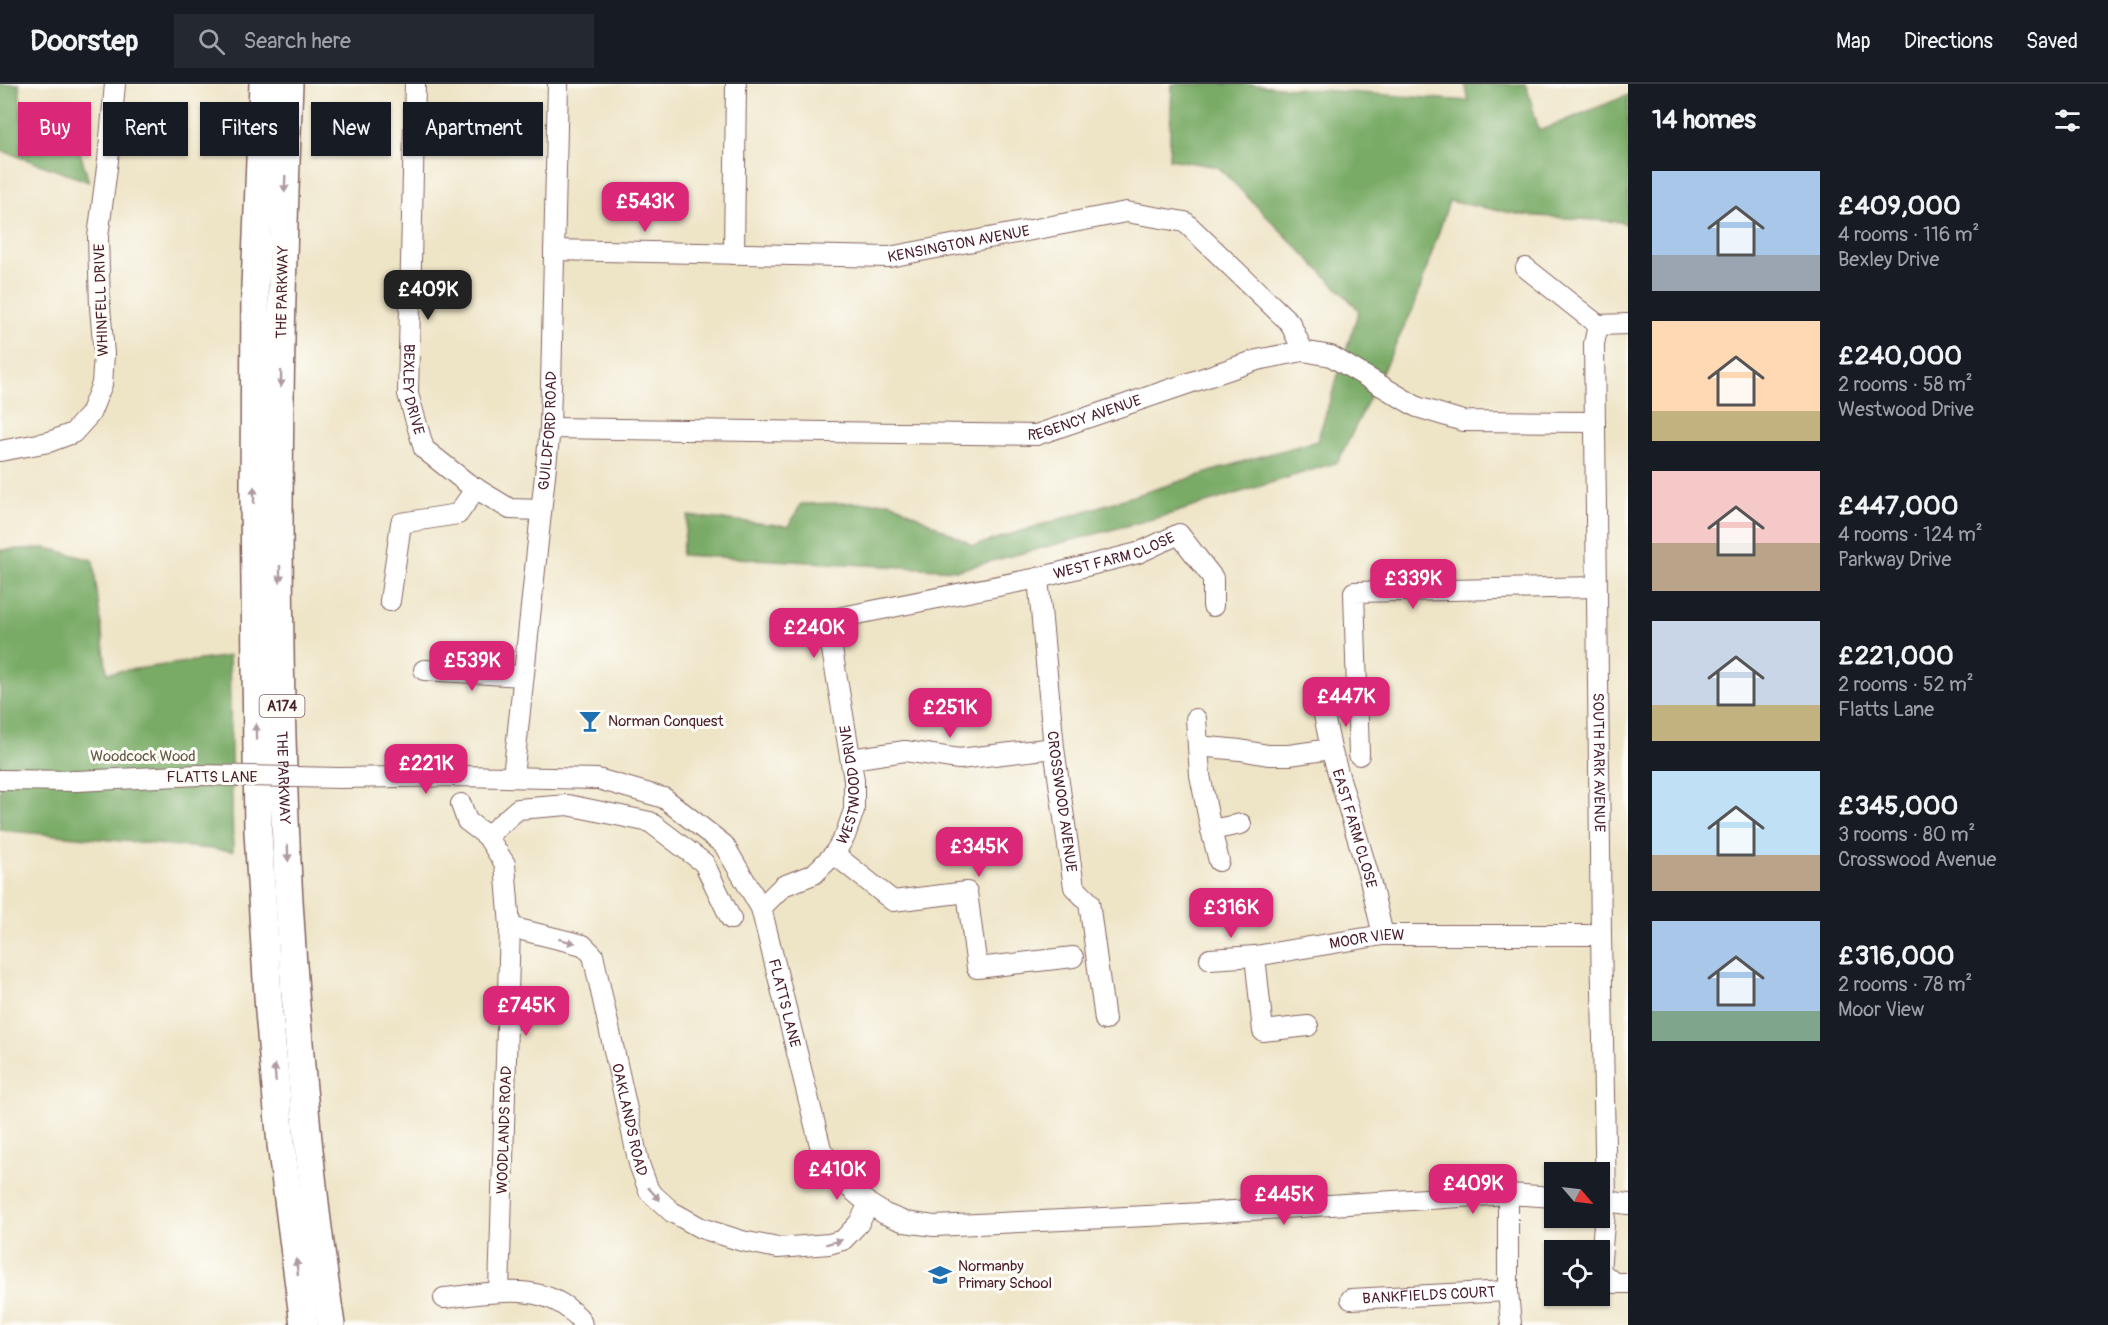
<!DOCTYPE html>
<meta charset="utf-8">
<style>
:root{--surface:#171b24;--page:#242831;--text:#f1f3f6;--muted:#9ea1a6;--line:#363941;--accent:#db2777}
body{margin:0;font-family:Pangolin,sans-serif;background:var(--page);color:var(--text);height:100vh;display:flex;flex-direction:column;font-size:22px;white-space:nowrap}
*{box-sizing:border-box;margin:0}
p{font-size:20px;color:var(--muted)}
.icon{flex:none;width:33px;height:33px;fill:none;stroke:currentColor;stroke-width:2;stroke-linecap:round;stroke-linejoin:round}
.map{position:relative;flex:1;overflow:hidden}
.drawer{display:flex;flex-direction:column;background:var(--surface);width:480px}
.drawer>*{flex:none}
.banner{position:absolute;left:18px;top:18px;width:570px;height:54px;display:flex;gap:12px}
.needle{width:39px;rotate:118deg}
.fabs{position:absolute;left:1544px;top:1078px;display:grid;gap:12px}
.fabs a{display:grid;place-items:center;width:66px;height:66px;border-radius:0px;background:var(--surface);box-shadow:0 2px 4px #0004;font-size:30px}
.price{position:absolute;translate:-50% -51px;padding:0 14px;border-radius:12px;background:var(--accent);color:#fff;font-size:20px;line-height:39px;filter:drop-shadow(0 2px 3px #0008)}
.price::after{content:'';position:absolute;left:50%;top:36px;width:18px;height:14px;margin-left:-9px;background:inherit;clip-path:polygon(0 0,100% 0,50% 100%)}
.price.on{background:#222;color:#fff}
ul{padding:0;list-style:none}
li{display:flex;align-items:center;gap:18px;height:150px;padding:0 24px}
li span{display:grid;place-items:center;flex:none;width:168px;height:120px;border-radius:0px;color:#555}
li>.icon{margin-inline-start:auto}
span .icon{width:72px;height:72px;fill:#fffc;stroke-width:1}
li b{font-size:26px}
h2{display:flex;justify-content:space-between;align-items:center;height:72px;padding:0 24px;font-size:26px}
.pill{padding:0 21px;border-radius:0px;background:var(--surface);box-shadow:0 2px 4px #0004;font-size:21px;line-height:54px}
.pill.on{background:var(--accent);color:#fff}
header{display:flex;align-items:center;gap:36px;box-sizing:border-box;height:84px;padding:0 30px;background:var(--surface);border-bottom:2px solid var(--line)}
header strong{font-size:28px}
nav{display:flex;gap:33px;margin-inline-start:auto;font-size:21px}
.search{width:420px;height:54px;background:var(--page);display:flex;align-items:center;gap:15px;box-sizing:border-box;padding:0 21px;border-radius:0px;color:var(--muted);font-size:22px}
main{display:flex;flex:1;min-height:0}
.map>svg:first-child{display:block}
.forest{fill:#79ab66;stroke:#626548;stroke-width:1.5}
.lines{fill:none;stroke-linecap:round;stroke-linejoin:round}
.minor-casing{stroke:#836461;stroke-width:22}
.highway-casing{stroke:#836461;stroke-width:30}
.minor{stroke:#fff;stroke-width:20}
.highway{stroke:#fff;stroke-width:27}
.minor-bridge-casing{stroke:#836461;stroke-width:22;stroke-linecap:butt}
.minor-bridge{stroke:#fff;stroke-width:20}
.oneway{fill:#ae9aa0}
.labels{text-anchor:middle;stroke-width:6;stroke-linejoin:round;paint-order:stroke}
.shield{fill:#fdfcf7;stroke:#806168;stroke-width:1.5}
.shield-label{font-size:14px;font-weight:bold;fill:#4a1f2b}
.street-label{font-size:15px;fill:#4a1f2b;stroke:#fdfcf7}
.poi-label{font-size:15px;fill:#4a1f2b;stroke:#fdfcf7;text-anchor:start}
.park-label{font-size:15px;fill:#655945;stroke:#fdfcf7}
</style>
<header>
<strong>Doorstep</strong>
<div class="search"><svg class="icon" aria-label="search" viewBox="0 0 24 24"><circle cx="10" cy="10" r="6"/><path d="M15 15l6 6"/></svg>Search here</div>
<nav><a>Map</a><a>Directions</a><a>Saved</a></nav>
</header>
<main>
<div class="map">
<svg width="1628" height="1241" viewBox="0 0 1628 1241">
<rect width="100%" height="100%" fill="#fdfcf7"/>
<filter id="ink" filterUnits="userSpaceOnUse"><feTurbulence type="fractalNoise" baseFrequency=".0167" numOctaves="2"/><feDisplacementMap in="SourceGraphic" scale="12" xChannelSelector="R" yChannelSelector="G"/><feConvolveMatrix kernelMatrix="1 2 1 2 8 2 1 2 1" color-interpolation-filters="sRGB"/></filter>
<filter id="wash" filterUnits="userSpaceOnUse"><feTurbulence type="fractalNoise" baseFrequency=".008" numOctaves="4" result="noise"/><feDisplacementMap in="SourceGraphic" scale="24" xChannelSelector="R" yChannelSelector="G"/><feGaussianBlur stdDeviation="1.35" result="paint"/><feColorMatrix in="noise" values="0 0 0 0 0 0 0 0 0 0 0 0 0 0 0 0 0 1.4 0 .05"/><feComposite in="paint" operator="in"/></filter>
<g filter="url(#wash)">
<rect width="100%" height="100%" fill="#eee4c6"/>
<path class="forest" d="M0 0H19L22 35 76 55 89 98 0 66Z
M1172 0H1241L1469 17 1465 0H1526L1539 47 1628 11V143L1622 138 1523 131 1449 117 1414 223 1338 378 1164 432 958 486 681 471 688 432 789 442 801 420 891 418 974 462 1251 375 1317 357 1359 226 1218 83 1169 75Z
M47 464 93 476 107 589 229 572 233 767 0 746V466Z"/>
</g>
<g filter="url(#ink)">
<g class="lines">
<g class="minor-casing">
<g id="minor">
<path id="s1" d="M415 0 408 310 424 365 467 399 510 425 541 426"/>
<path id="s2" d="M554 166 889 173 1126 128 1185 138 1290 239 1303 267"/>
<path d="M734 170 736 0"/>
<path d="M1526 184 1598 241 1628 240"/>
<path id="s3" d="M1598 241 1594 260 1601 851 1606 1117 1600 1187 1614 1199H1628"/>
<path id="s4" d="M550 344 1036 351 1257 276 1303 267 1331 272 1417 323 1463 337 1595 338"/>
<path d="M0 367 49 358 73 349 90 330 102 300 104 270 100 223 98 153 108 76 115 0"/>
<path id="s5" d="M1038 494 1054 664 1074 803 1089 818 1105 936"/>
<path d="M390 517 401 439 458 430 476 404"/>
<path d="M424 586 523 592"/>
<path d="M1324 631 1331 665"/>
<path id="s6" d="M1196 635 1198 662 1240 666 1268 671H1289L1331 665 1370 796 1383 851"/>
<path d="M1198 662 1200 691 1211 746 1241 740"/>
<path d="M1359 671 1354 508 1596 503"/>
<path d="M851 675 905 667 959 675 1054 664"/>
<path id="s7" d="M513 693 550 344 558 0"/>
<path id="s8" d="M340 694 460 692 598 695 664 714 724 761 761 824 821 1065 843 1098 869 1120 885 1130 905 1138 934 1142 1168 1131 1508 1110 1554 1113"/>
<path d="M0 696 77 697 199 691"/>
<path d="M461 720 467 737 487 752 505 780 510 843 499 1208"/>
<path d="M1211 746 1219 777"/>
<path d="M487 752 518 725 568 721 650 738 704 779 731 835"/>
<path d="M834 770 893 817 967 808 977 884 1073 873"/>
<path id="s9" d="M761 824 783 802 814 790 834 770 845 752 854 726V696L827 536 1038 494 1138 469 1179 450 1213 494V522"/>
<path id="s10" d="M510 843 583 861 593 871 639 1080 649 1107 672 1128 701 1144 742 1157 778 1164 829 1160 843 1156 859 1139 869 1120"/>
<path d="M1210 875 1255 872"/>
<path id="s11" d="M1308 942 1263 947 1255 872 1383 851H1601"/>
<path d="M1508 1110V1207L1511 1241"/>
<path d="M1599 1116 1628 1120"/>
<path d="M444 1214C485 1210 537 1197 571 1227 576 1231 581 1234 582 1241"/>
<path id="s12" d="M1351 1215 1508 1207"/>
</g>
</g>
<g class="highway-casing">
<g id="highway">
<path d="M263 0 255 203 254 414 258 748 269 928 281 1060 304 1241"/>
<path id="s13" d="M289 0C272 411 271 833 331 1241"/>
</g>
</g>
<use href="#minor" class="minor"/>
<use href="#highway" class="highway"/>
<g class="minor-bridge-casing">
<path id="minor-bridge" d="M199 691 340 694"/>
</g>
<use href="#minor-bridge" class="minor-bridge"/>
</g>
<defs><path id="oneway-solid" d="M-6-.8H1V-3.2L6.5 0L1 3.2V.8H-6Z" transform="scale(1.5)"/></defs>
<g class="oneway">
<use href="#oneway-solid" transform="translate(285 100) rotate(92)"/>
<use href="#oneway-solid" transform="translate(281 295) rotate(91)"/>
<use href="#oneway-solid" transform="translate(254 411) rotate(-90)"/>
<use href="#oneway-solid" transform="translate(280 490) rotate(90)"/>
<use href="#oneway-solid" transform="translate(256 648) rotate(-91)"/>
<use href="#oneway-solid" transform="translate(288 769) rotate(88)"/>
<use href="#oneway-solid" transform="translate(567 857) rotate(14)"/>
<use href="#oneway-solid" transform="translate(275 989) rotate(-95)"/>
<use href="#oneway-solid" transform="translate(654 1110) rotate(48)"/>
<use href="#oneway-solid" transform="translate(834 1158) rotate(-15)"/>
<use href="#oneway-solid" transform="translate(297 1183) rotate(-97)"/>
</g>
</g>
<defs>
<g id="bar-bare" transform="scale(1.8)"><path d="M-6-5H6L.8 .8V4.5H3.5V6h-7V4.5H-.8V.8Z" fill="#1f6fb2" stroke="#fdfcf7" stroke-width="2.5" paint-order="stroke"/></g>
<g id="school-bare" transform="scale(1.8)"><path d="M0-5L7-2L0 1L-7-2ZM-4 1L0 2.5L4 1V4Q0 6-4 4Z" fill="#1f6fb2" stroke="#fdfcf7" stroke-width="2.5" paint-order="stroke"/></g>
</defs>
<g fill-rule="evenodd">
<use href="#bar-bare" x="590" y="637"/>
<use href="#school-bare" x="940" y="1191"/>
</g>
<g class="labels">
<rect class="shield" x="259.5" y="611" width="45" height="22" rx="4.5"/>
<g class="shield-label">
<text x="282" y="627">A174</text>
</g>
<g class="street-label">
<text dy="5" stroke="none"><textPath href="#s2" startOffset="406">KENSINGTON AVENUE</textPath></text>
<text transform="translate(282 208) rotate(-89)" y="5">THE PARKWAY</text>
<text transform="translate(101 216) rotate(-92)" y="5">WHINFELL DRIVE</text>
<text dy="5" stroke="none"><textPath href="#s1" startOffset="306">BEXLEY DRIVE</textPath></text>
<text dy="5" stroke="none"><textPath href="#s4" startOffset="537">REGENCY AVENUE</textPath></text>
<text dy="5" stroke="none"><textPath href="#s7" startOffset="348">GUILDFORD ROAD</textPath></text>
<text dy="5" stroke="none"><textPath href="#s9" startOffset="628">WEST FARM CLOSE</textPath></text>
<text dy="5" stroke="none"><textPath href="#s3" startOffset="438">SOUTH PARK AVENUE</textPath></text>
<text x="212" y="698">FLATTS LANE</text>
<text dy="5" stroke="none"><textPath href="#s13" startOffset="694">THE PARKWAY</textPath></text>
<text dy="5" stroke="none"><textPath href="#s9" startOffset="166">WESTWOOD DRIVE</textPath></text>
<text dy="5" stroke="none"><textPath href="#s5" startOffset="225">CROSSWOOD AVENUE</textPath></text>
<text dy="5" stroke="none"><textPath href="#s6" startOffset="244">EAST FARM CLOSE</textPath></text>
<text dy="5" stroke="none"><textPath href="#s11" startOffset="234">MOOR VIEW</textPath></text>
<text dy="5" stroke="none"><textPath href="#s8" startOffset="574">FLATTS LANE</textPath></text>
<text dy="5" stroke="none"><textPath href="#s10" startOffset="258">OAKLANDS ROAD</textPath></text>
<text transform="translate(504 1046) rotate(-88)" y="5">WOODLANDS ROAD</text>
<text dy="5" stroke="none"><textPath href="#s12" startOffset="78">BANKFIELDS COURT</textPath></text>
</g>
<g class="poi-label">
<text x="608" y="642">Norman Conquest</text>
<text x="958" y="1187">Normanby<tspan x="958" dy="17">Primary School</tspan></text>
</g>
<g class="park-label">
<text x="143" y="677">Woodcock Wood</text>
</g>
</g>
</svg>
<div class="fabs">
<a><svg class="needle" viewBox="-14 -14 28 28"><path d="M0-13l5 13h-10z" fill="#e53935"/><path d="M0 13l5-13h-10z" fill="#9ea1a6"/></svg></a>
<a><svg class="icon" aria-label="locate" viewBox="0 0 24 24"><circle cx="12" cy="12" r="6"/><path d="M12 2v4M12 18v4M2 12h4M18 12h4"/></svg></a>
</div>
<b class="price" style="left:645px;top:149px">£543K</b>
<b class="price on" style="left:428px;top:237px">£409K</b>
<b class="price" style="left:1413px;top:526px">£339K</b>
<b class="price" style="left:814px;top:575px">£240K</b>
<b class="price" style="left:472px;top:608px">£539K</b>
<b class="price" style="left:1346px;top:644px">£447K</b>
<b class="price" style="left:950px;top:655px">£251K</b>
<b class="price" style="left:426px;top:711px">£221K</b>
<b class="price" style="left:979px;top:794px">£345K</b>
<b class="price" style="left:1231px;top:855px">£316K</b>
<b class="price" style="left:526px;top:953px">£745K</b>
<b class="price" style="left:837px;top:1117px">£410K</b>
<b class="price" style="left:1473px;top:1131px">£409K</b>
<b class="price" style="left:1284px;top:1142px">£445K</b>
<div class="banner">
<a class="pill on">Buy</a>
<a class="pill">Rent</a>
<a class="pill">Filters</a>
<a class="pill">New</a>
<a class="pill">Apartment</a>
</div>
</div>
<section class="drawer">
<h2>14 homes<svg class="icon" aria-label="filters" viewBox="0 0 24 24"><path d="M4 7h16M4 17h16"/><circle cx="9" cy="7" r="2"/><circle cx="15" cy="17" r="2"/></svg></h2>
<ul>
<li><span style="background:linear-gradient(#a9c7e8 70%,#9aa5b1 0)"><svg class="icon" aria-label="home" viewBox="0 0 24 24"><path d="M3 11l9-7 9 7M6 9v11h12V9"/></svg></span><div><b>£409,000</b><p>4 rooms · 116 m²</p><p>Bexley Drive</p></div></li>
<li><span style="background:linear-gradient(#ffd9b3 75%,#c2b280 0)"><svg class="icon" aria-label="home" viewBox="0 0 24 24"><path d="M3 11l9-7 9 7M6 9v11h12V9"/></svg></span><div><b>£240,000</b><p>2 rooms · 58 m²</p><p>Westwood Drive</p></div></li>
<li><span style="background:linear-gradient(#f6c9c9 60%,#b9a48a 0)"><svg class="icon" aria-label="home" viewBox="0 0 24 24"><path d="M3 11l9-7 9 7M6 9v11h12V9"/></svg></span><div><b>£447,000</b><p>4 rooms · 124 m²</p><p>Parkway Drive</p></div></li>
<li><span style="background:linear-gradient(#c9d6e8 70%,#c2b280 0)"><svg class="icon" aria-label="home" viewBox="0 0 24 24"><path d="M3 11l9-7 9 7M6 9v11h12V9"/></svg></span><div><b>£221,000</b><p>2 rooms · 52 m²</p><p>Flatts Lane</p></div></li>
<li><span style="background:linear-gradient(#bfe0f5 70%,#b9a48a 0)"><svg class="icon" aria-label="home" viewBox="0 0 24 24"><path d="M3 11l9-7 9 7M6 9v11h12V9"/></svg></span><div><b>£345,000</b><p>3 rooms · 80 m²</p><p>Crosswood Avenue</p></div></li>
<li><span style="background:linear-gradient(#a9c7e8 75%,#7fa58c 0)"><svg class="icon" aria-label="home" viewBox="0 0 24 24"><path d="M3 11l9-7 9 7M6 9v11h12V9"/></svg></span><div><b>£316,000</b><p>2 rooms · 78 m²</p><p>Moor View</p></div></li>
</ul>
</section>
</main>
